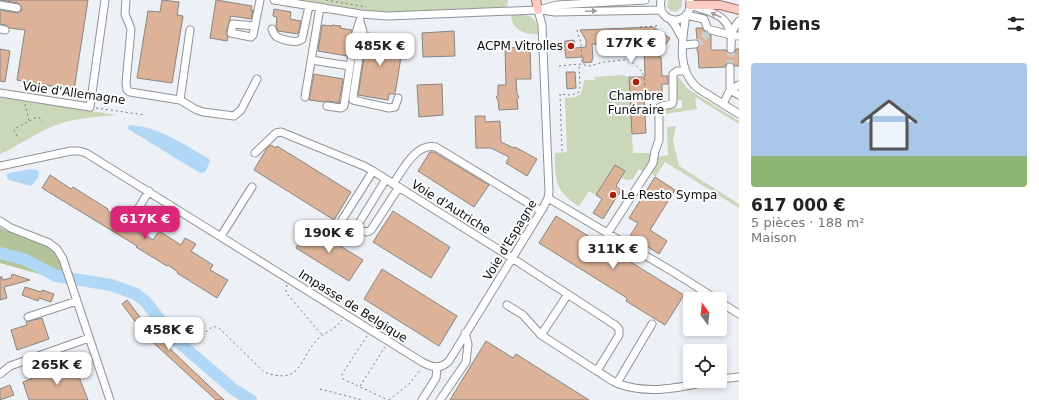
<!DOCTYPE html>
<html lang="fr">
<meta charset="utf-8">
<style>
:root{--surface:#fff;--page:#f6f6f6;--text:#222;--muted:#767676;--accent:#db2777}
body{margin:0;font-family:"DejaVu Sans",sans-serif;background:var(--page);color:var(--text);height:100vh;display:flex;flex-direction:column;font-size:15px;white-space:nowrap}
*{box-sizing:border-box;margin:0}
p{font-size:13px;color:var(--muted)}
.icon{flex:none;width:22px;height:22px;fill:none;stroke:currentColor;stroke-width:2;stroke-linecap:round;stroke-linejoin:round}
.map{position:relative;flex:1;overflow:hidden}
.sheet{display:flex;flex-direction:column;background:var(--surface);width:300px}
.sheet>*{flex:none}
.needle{width:26px;rotate:345deg}
.controls{position:absolute;left:683px;top:292px;display:grid;gap:8px}
.controls a{display:grid;place-items:center;width:44px;height:44px;border-radius:4px;background:var(--surface);box-shadow:0 2px 6px #0003;font-size:20px}
.price{position:absolute;translate:-50% -34px;padding:0 9px;border-radius:8px;background:#fff;color:#222;font-size:13px;line-height:26px;filter:drop-shadow(0 1px 2px #0008)}
.price::after{content:'';position:absolute;left:50%;top:24px;width:12px;height:9px;margin-left:-6px;background:inherit;clip-path:polygon(0 0,100% 0,50% 100%)}
.price.active{background:var(--accent);color:#fff}
ul{padding:0;list-style:none}
li{display:grid;align-content:center;gap:8px;height:212px;padding:0 12px}
li span{display:grid;place-items:center;height:124px;border-radius:4px;color:#555}
li>.icon{margin-inline-start:auto}
span .icon{width:72px;height:72px;fill:#fffc;stroke-width:1}
li b{font-size:17px}
h2{display:flex;justify-content:space-between;align-items:center;height:48px;padding:0 12px;font-size:17px}
main{display:flex;flex:1;min-height:0}
.map>svg:first-child{display:block}
.green{fill:#cad7b8}
.forest{fill:#b3c49b}
.water{fill:#b1d7f6}
.lines{fill:none;stroke-linecap:round;stroke-linejoin:round}
.river{stroke:#b1d7f6;stroke-width:12}
.building{fill:#dcb399;stroke:#888481}
.minor-tunnel{stroke:#cbcfd2;stroke-width:7;stroke-dasharray:7 3.5;stroke-linecap:butt}
.minor-casing{stroke:#8f9396;stroke-width:9}
.major-casing{stroke:#a5736b;stroke-width:10}
.path{stroke:#76797c;stroke-width:1;stroke-dasharray:2 3;stroke-linecap:butt}
.minor{stroke:#fff;stroke-width:7}
.major{stroke:#fbccc4;stroke-width:8}
.oneway{fill:#9e9e9f}
.poi-dot{fill:#ae1f0b;stroke:#fdfefe;stroke-width:1.5}
.labels{text-anchor:middle;stroke-width:4;stroke-linejoin:round;paint-order:stroke}
.poi-label{font-size:12px;fill:#0c0d0f;stroke:#fdfefe;text-anchor:end}
.street-label{font-size:12px;fill:#0c0d0f;stroke:#fdfefe}
</style>
<main>
<div class="map">
<svg width="739" height="400" viewBox="0 0 739 400">
<rect width="100%" height="100%" fill="#edf1f5"/>
<path class="green" d="M299 0H508L507 7 384 12 365 10Z
M668 0H682V7L676 12 671 11 667 7Z
M511 15C528 14 537 14 539 34 525 35 512 30 511 15Z
M622 75 629 77 633 153H650L651 161 644 172 639 169 633 179 627 180 622 178 625 171 615 165 596 195 589 191 579 206C555 192 555 179 555 153L567 152 565 98C580 98 582 95 584 80H595V77Z
M676 76H678L686 87 691 91 739 121V124L695 97 697 109 666 114V109L682 108V100H677Z
M0 97 117 115C93 117 69 118 47 129 31 136 16 147 0 154Z
M676 126 673 141 679 166 739 204V208L665 162 655 177 651 172 657 157 668 155 667 127Z"/>
<path class="forest" d="M0 227C17 238 47 237 58 257 60 262 62 269 64 275L61 280 0 263Z"/>
<path class="water" d="M129 125C158 126 185 145 209 159L210 162 205 172 200 173 128 129Z
M31 169 38 170C41 175 35 182 31 186L9 180 7 178V174L9 173Z"/>
<g class="lines">
<path class="river" d="M0 253 24 259 56 276 111 285 136 294 146 302 175 339 233 389 251 400"/>
</g>
<path class="building" d="M0 0H88L74 90 17 80 25 30 9 28 6 25 0 24V10L18 13 21 11 22 7 18 3Z
M162 0 179 2 177 15 183 16 172 83 137 78 148 11 160 12Z
M216 0 252 6 251 10H253L251 19 231 16 226 32 228 37 227 41 210 38Z
M274 9 291 12 290 19 301 21 298 34 278 31 276 26 277 17 273 16Z
M322 25 332 26V25L341 26 340 28 352 30 347 56 318 51Z
M653 27 670 38 658 56 661 57 662 76H668V84H662V94H658V96L644 97 646 133 632 134 629 77H645L644 44 625 45V43L592 44 593 59H592V62L583 63V57L566 58 564 43 565 41 574 40 575 48 586 47V40L580 30Z
M696 28H702L704 31 711 35V50H726L728 53 731 54 735 52 736 49H739V66H735L733 63 730 62 726 64 725 67 699 68 698 51H697V48L700 44 697 39Z
M454 31 455 56 423 57 422 33Z
M368 33 399 38 396 56 401 57 395 94H389L388 100 358 95Z
M530 47 531 79H516L517 94 519 97 517 99 518 109 499 110 498 100 496 97 498 95V85H506L505 48Z
M0 49 10 51 5 82 0 81Z
M566 72H575L576 88 567 89Z
M314 74 343 79 339 103 328 101 324 102 309 100Z
M442 84 443 115 419 117 417 85Z
M475 116H485V122L500 121 501 142 514 148 515 147 537 159 527 176 506 163 509 157 491 148H476Z
M271 145 276 148 277 146 351 192 334 220 254 170 267 148Z
M430 152H434L489 185 474 207 418 171Z
M615 165 625 171 616 186 621 190 603 219 593 213 602 199 596 195Z
M50 175 71 189 73 187 108 209 107 210 118 218 117 219 143 235 144 234 153 240 159 231 181 245 185 238 196 244 191 251 213 265 210 270 228 280 217 298 177 273 178 272 168 265 167 266 136 247 137 246 42 188Z
M655 177 675 190 650 230 667 241 659 254 630 236 638 223 629 218Z
M393 211 450 247 431 278 373 242Z
M556 216 684 295 665 325 626 301 627 298 539 243Z
M309 227 363 260 349 281 296 248Z
M382 269 457 316 439 346 364 299Z
M12 274 30 280 4 287 7 298 0 300V277H2L3 280 11 278Z
M25 287 41 292 42 290 54 294 51 302 39 298 38 301 22 295Z
M127 300 150 330 224 400H216L146 336 122 304Z
M42 318 49 339 17 350 11 330 27 325 26 322Z
M486 341 513 358 516 354 589 400H450Z
M62 363 64 367 74 364 88 400H29L23 382 48 372 59 370 57 365Z
M10 385 14 395 0 400V389Z"/>
<g class="lines">
<path class="minor-tunnel" d="M695 44C704 42 707 35 707 27
M730 67 731 49"/>
<g class="minor-casing">
<path id="minor" d="M126 0 125 14 131 29 126 83 127 90 130 92 180 100 190 30
M274 0 361 14 388 16 538 10 557 5 645 0
M661 0C656 26 694 27 690 0
M0 5 17 8
M693 6C710 12 727 14 731 35
M542 10 555 12 661 10
M686 15C682 40 676 71 699 89L739 114
M686 15 704 19 707 27
M670 19 675 25 682 38
M360 22 363 31 353 97V100L389 108 395 107 398 98
M255 26 233 24 231 33 251 37 253 35 260 0
M0 29 5 30
M272 29C273 32 274 35 277 37 283 40 297 44 302 39L309 6
M711 30 731 35 739 36
M683 45 695 44
M731 49C731 37 731 30 739 21
M311 60 350 66 355 36 360 20
M730 90V67
M730 90 739 85
M0 93 90 107 105 0
M305 97 320 7
M180 100 195 109 203 112 234 116 241 110 257 79
M723 104 730 90 739 95
M327 106 341 108 344 106 350 66
M255 153 276 133 281 132 364 166 373 171 512 258 615 325 619 329V335L597 371C604 375 611 381 619 384 650 395 681 387 712 381
M0 166 71 151H79L86 153 422 362C431 367 440 370 449 361L543 208 548 198 549 192 542 25 538 10
M386 179 359 223 358 225 360 230 367 232 371 230 399 187
M393 184C403 170 416 142 436 147L541 211
M548 198 675 273 716 299
M342 220 373 171
M0 221 11 228 49 243 57 249 63 259 110 400
M130 222 149 191
M607 234 653 163 655 151 659 140V108L662 106 672 104 673 101V74L677 71H685
M221 236 252 187
M568 294 541 335 597 371
M720 302 739 314
M507 305 523 315 541 335
M28 317 77 301
M0 374 10 366 89 338
M720 379 739 377
M617 383 652 324
M422 400 436 378 437 368
M440 400 466 362 468 344 465 333"/>
</g>
<g class="major-casing">
<path id="major" d="M536 0 538 10
M690 5H720L739 10"/>
</g>
<path class="path" d="M326 0 366 7
M640 27 656 26
M577 30 581 43 582 64
M622 44 623 59
M645 44 658 23
M629 59C640 70 644 70 645 86
M559 66 579 64 590 66 604 62 623 60 629 59 645 45 661 55H664
M646 96V99
M25 104 29 121
M96 108 145 115
M17 136 14 130 16 128 37 117 40 118 42 122
M562 151 560 94 570 95 578 93 580 87 579 65
M287 285 286 291 288 295 322 335
M206 332C210 328 213 326 218 327L264 372C303 386 298 359 318 339 326 331 334 331 342 320
M367 336 342 374 343 379 388 400
M360 386 385 347
M320 389 362 400
M389 400 409 384 421 369"/>
<use href="#minor" class="minor"/>
<use href="#major" class="major"/>
</g>
<defs><path id="oneway-solid" d="M-6-.8H1V-3.2L6.5 0L1 3.2V.8H-6Z"/></defs>
<g class="oneway">
<use href="#oneway-solid" transform="translate(591 11) rotate(-3)"/>
<use href="#oneway-solid" transform="translate(716 15) rotate(-155)"/>
</g>
<g class="poi-dot">
<circle cx="571" cy="46" r="4"/>
<circle cx="636" cy="82" r="4"/>
<circle cx="613" cy="195" r="4"/>
</g>
<g class="labels">
<g class="poi-label">
<text x="563" y="50">ACPM Vitrolles</text>
<text x="636" y="100" text-anchor="middle">Chambre<tspan x="636" dy="14">Funéraire</tspan></text>
<text x="621" y="199" text-anchor="start">Le Resto Sympa</text>
</g>
<g class="street-label">
<text transform="translate(74 93) rotate(8)" y="4">Voie d'Allemagne</text>
<text transform="translate(451 207) rotate(32)" y="4">Voie d'Autriche</text>
<text transform="translate(510 240) rotate(-59)" y="4">Voie d'Espagne</text>
<text transform="translate(353 306) rotate(32)" y="4">Impasse de Belgique</text>
</g>
</g>
</svg>
<div class="controls">
<a><svg class="needle" viewBox="-14 -14 28 28"><path d="M0-13l5 13h-10z" fill="#e53935"/><path d="M0 13l5-13h-10z" fill="#767676"/></svg></a>
<a><svg class="icon" aria-label="locate" viewBox="0 0 24 24"><circle cx="12" cy="12" r="6"/><path d="M12 2v4M12 18v4M2 12h4M18 12h4"/></svg></a>
</div>
<b class="price" style="left:631px;top:64px">177K €</b>
<b class="price" style="left:380px;top:67px">485K €</b>
<b class="price active" style="left:145px;top:240px">617K €</b>
<b class="price" style="left:329px;top:254px">190K €</b>
<b class="price" style="left:613px;top:270px">311K €</b>
<b class="price" style="left:169px;top:351px">458K €</b>
<b class="price" style="left:57px;top:386px">265K €</b>
</div>
<section class="sheet">
<h2>7 biens<svg class="icon" aria-label="filters" viewBox="0 0 24 24"><path d="M4 7h16M4 17h16"/><circle cx="9" cy="7" r="2"/><circle cx="15" cy="17" r="2"/></svg></h2>
<ul>
<li><span style="background:linear-gradient(#a9c7e8 75%,#8fb573 0)"><svg class="icon" aria-label="home" viewBox="0 0 24 24"><path d="M3 11l9-7 9 7M6 9v11h12V9"/></svg></span><div><b>617 000 €</b><p>5 pièces · 188 m²</p><p>Maison</p></div></li>
</ul>
</section>
</main>
